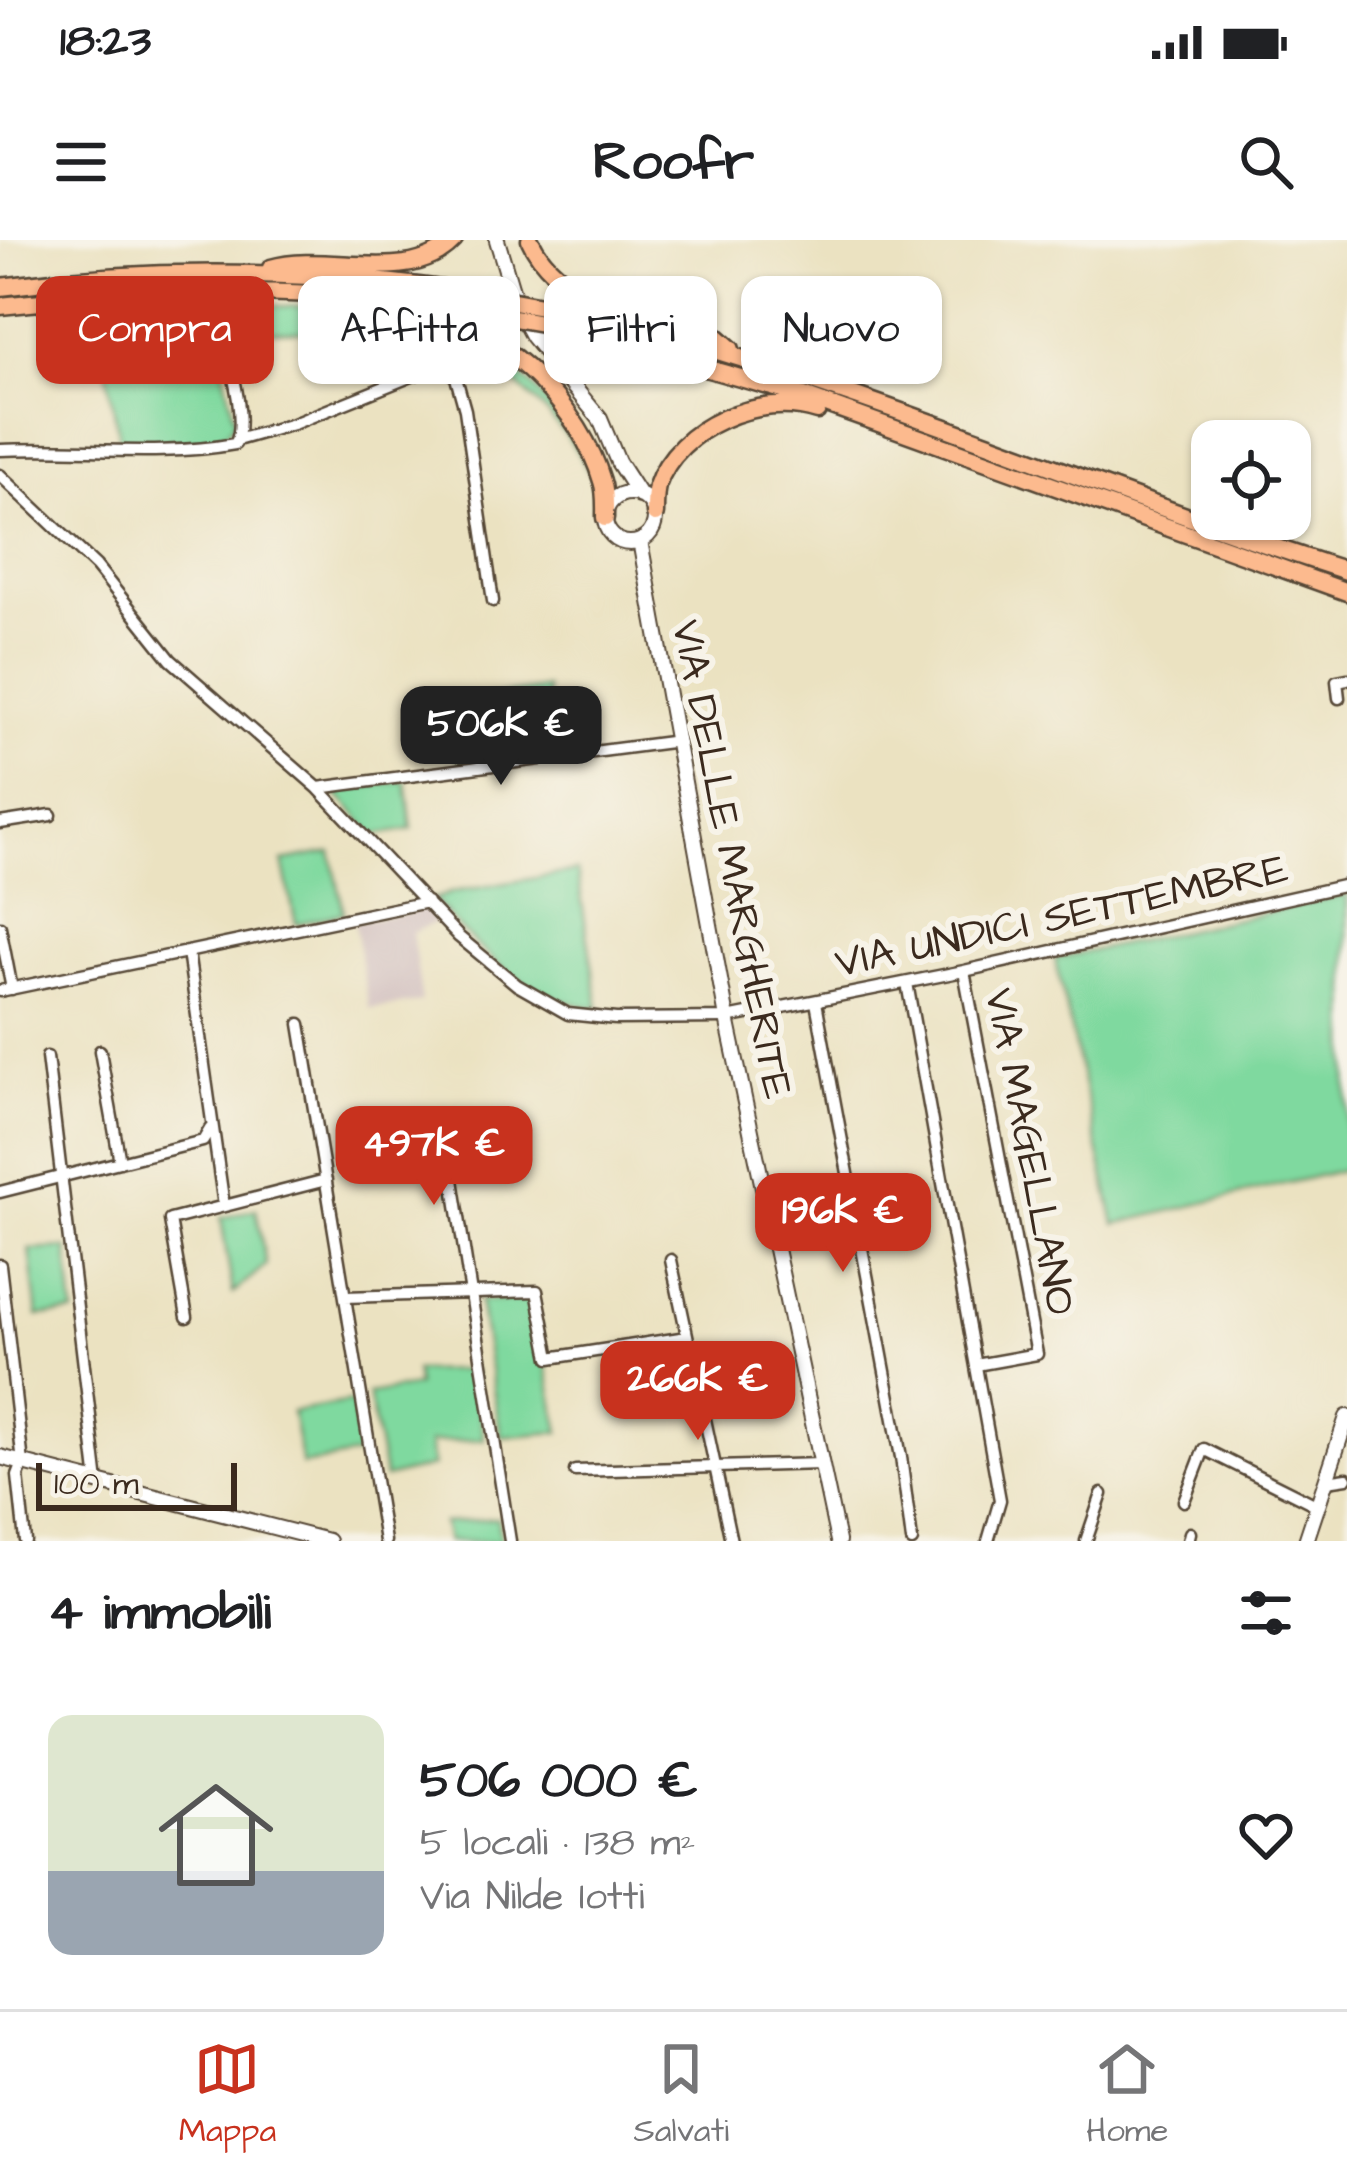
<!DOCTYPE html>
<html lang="it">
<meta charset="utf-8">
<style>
:root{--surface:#fff;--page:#f6f6f6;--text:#202124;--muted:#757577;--line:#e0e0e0;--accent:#c8321e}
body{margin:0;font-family:"Architects Daughter",sans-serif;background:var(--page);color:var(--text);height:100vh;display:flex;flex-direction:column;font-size:45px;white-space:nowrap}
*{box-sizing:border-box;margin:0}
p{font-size:39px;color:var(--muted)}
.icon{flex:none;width:66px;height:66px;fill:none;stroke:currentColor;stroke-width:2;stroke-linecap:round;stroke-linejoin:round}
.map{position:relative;height:1301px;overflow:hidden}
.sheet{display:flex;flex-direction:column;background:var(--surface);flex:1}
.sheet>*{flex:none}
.banner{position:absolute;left:36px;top:36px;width:1275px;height:108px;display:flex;gap:24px}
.buttons{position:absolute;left:1191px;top:180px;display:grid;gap:24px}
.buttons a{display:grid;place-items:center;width:120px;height:120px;border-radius:24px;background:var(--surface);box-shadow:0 3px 9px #0004;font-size:60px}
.scale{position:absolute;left:36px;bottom:30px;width:201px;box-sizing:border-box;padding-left:12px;border:6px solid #3b2a1e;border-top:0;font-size:33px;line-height:42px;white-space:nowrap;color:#3b2a1e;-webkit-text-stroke:9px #f7f3e8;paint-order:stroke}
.price{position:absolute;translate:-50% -102px;padding:0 27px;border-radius:24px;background:var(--accent);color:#fff;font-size:39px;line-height:78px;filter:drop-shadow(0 3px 6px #0008)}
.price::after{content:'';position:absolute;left:50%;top:72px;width:36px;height:27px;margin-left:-18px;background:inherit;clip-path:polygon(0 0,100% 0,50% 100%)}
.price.on{background:#222;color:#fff}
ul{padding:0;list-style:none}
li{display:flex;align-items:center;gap:36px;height:300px;padding:0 48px}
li+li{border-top:3px solid var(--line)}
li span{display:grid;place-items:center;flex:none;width:336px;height:240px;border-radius:24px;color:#555}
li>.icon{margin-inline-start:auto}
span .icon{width:144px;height:144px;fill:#fffc;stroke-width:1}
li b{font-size:51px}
h2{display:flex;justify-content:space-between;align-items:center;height:144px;padding:0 48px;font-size:51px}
.pill{padding:0 42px;border-radius:24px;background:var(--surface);box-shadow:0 3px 9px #0004;font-size:42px;line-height:108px}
.pill.on{background:var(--accent);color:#fff}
.status{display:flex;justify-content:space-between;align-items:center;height:84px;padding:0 60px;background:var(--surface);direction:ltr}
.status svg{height:33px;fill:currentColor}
header{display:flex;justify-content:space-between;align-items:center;height:156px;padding:0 48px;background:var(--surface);font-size:54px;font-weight:800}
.tab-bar{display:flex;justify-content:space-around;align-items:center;height:168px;border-top:3px solid var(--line);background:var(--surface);font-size:33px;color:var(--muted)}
.tab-bar a{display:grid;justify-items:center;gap:6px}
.tab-bar .on{color:var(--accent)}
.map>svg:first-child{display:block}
.industrial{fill:#d1bfbe}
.green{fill:#7fd99f;stroke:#5d825e;stroke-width:3}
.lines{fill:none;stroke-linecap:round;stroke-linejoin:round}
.minor-casing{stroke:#554636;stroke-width:15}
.tertiary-casing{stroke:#554636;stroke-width:18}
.trunk-casing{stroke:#554636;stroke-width:21}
.minor{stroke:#fff;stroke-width:10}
.tertiary{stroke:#fff;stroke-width:14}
.trunk{stroke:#fcba8e;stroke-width:16}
.trunk-bridge-casing{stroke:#554636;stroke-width:21;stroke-linecap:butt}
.trunk-bridge{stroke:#fcba8e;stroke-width:16}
.labels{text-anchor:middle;stroke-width:12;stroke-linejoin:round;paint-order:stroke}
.street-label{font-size:42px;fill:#3b2a1e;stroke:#f7f3e8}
</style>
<div class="status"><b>18:23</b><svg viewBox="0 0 49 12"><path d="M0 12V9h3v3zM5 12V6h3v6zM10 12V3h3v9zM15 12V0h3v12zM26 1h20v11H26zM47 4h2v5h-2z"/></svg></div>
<header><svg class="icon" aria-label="menu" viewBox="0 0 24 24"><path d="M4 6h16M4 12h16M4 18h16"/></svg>Roofr<svg class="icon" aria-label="search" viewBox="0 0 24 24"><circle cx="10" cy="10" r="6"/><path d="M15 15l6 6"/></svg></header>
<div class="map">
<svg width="1347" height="1301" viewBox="0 0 1347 1301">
<rect width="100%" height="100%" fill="#f7f3e8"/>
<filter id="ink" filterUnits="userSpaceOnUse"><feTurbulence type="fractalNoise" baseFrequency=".00833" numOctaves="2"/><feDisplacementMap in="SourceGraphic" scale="24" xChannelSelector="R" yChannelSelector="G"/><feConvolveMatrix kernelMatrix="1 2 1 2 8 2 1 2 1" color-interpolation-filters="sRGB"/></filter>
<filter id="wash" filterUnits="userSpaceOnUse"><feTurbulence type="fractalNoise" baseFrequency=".004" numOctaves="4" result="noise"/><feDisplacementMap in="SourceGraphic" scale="48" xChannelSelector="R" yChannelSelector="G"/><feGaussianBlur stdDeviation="2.7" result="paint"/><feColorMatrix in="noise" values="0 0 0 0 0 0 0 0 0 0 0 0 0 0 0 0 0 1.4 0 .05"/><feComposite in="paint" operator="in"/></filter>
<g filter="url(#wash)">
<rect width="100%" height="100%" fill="#ebe2c1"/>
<path class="industrial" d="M434 659 448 676 412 693 422 762 369 769 354 681 411 673Z"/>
<path class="green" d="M194 62 302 67 440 86 486 105 530 144 567 184 586 215 596 244C561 174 501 120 429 99 401 91 366 94 337 93 301 92 263 88 228 97L222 72 211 74 235 181C220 216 152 202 120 202L95 70Z
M546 448 555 510 459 523 451 462Z
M406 541 412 589 375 595 334 551Z
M331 612 344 673 296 684 283 621Z
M577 631 599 768C532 762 475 710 434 659L453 652Z
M1347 655V929L1115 984 1055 719Z
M256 969 266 1025 233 1053 221 978Z
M67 1008 74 1073 38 1076 30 1010Z
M533 1060 560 1192 501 1197 479 1061Z
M473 1130 484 1199 429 1203 433 1226 385 1238 368 1154 417 1146 415 1131Z
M352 1162 361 1214 302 1225 292 1172Z
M497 1278 501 1301H447L443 1283Z"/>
</g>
<g filter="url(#ink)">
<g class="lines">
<g class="minor-casing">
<path id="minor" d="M237 200 293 184 444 123 453 127 465 170 493 361
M0 210C78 206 158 218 235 204 250 180 225 107 220 78
M0 235 96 326 171 420 318 548 459 697 517 745 568 774 616 779 727 778 964 731 1347 645
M1339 458 1337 441 1347 439
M318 548 678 501
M0 583 51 575
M0 687 12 749
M188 712 224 966
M964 731 1037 1114 976 1125
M907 743 1000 1260 988 1301
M0 751 427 662
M816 762 901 1217 912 1301
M300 784 385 1301
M100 811 120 922
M47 817 98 1243
M443 876 510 1301
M0 952 203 901 210 889
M671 1020 731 1301
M0 1025 23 1223 18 1236 25 1301
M345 1057 537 1051 550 1118 687 1097
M187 1077 170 980 326 940
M575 1231 822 1224
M1327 1241 1347 1238
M1184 1261 1204 1209 1318 1266
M1086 1301 1102 1254
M1188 1301 1190 1293"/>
</g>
<g class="tertiary-casing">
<path id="tertiary" d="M497 0 518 70 532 96 600 179 618 222 640 256
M605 278a25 25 0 1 1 50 0a25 25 0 1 1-50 0Z
M640 301 727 778 838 1301
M0 1217 328 1301
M1306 1301 1347 1177"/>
</g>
<g class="trunk-casing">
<path id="trunk" d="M530 0C561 66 653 77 716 96L731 109
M271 28C326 11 410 48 454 0
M0 47C157 27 325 29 481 55
M309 60C352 73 394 70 437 79 509 94 582 171 602 241 606 252 605 266 605 278
M0 66C121 53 241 47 362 57 406 60 449 68 492 74
M547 67C823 126 1079 246 1347 331
M553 85 804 156 1347 352
M655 274C655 266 655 254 657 246 677 186 761 152 817 171"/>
</g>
<use href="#minor" class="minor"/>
<use href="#tertiary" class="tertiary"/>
<use href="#trunk" class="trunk"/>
<g class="trunk-bridge-casing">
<path id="trunk-bridge" d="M481 55 547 67
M492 74 553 85"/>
</g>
<use href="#trunk-bridge" class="trunk-bridge"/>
</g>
</g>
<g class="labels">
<g class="street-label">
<text transform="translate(734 619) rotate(79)" y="15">VIA DELLE MARGHERITE</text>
<text transform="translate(1061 674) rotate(-12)" y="15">VIA UNDICI SETTEMBRE</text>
<text transform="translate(1032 911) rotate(79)" y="15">VIA MAGELLANO</text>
</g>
</g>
</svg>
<div class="buttons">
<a><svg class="icon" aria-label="locate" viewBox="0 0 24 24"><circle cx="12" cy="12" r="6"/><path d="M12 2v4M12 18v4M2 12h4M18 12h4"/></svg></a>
</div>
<div class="scale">100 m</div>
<b class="price on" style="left:501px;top:548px">506K €</b>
<b class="price" style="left:434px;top:968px">497K €</b>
<b class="price" style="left:843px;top:1035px">196K €</b>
<b class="price" style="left:698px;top:1203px">266K €</b>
<div class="banner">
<a class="pill on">Compra</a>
<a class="pill">Affitta</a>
<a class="pill">Filtri</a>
<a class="pill">Nuovo</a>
</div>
</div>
<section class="sheet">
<h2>4 immobili<svg class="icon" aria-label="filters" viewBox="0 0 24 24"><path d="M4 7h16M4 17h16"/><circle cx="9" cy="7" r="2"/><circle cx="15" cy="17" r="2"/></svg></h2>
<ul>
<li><span style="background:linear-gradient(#dfe7d0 65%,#9aa5b1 0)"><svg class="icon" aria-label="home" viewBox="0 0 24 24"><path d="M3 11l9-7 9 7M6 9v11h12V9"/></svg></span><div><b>506 000 €</b><p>5 locali · 138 m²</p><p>Via Nilde Iotti</p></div><svg class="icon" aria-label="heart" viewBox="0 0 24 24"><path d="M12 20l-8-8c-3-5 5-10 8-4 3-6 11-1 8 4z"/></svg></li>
</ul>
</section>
<nav class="tab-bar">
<a class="on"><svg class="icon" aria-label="map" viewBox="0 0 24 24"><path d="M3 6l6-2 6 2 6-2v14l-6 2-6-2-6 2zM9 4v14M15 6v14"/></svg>Mappa</a>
<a><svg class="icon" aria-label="saved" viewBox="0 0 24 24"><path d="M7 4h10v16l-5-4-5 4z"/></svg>Salvati</a>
<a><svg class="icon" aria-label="home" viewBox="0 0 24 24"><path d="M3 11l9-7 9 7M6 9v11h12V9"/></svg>Home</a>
</nav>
